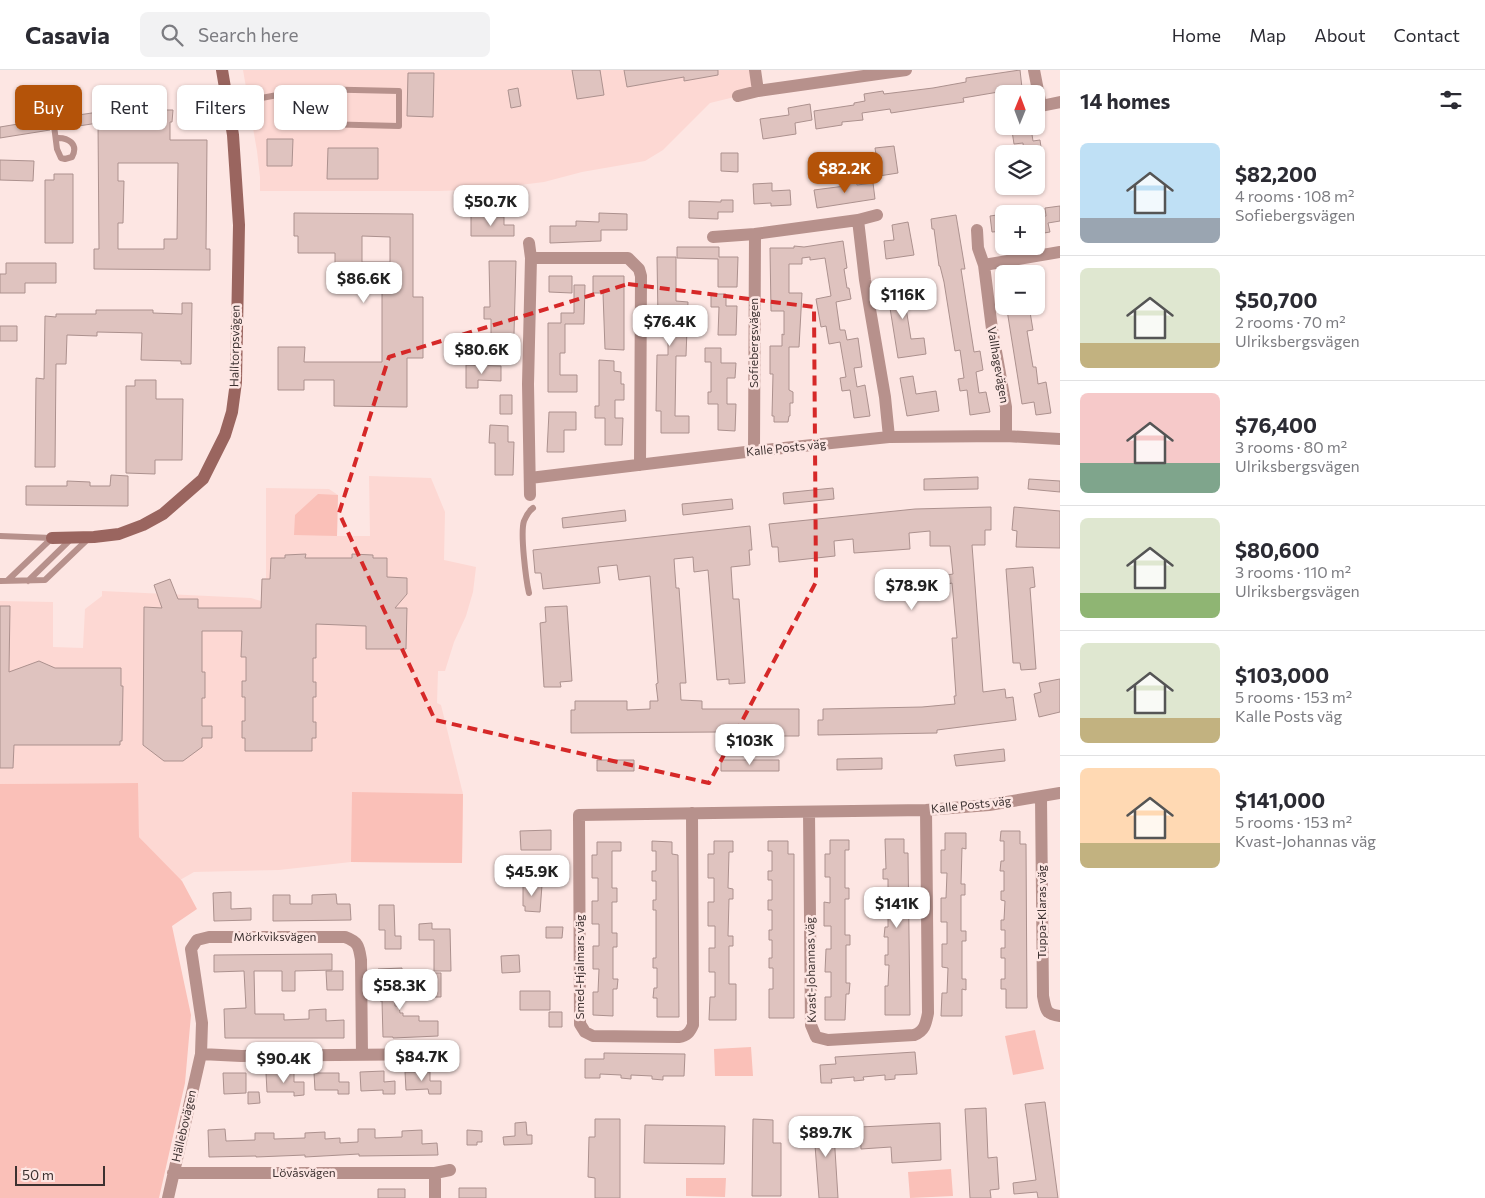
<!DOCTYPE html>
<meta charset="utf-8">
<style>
:root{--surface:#fff;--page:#f2f2f3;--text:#2b2b33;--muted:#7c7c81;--line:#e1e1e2;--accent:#b45309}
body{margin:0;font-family:Commissioner,sans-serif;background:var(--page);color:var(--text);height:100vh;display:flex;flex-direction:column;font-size:19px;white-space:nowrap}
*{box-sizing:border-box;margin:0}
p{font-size:16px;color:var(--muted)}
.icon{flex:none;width:28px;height:28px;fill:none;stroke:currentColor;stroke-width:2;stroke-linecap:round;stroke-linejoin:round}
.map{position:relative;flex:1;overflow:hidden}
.sheet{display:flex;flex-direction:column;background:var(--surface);width:425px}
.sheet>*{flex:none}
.top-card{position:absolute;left:15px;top:15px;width:475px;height:45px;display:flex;gap:10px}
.needle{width:32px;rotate:1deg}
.buttons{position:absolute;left:995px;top:15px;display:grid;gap:10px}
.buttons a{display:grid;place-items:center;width:50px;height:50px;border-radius:8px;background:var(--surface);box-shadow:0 1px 4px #0004;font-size:25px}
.scale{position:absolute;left:15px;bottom:12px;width:90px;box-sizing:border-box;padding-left:5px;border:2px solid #3c3130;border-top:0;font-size:14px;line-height:18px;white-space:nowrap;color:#3c3130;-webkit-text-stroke:4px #fde6e3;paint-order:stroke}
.price{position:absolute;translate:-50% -42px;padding:0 11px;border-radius:10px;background:#fff;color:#222;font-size:16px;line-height:32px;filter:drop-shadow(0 1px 2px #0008)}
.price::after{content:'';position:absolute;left:50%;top:30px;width:15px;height:11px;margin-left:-8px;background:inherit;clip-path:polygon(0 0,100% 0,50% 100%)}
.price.selected{background:var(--accent);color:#fff}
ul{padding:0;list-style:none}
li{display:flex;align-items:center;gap:15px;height:125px;padding:0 20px}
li+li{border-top:1px solid var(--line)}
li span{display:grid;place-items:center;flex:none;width:140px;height:100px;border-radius:8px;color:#555}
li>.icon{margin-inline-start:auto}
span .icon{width:60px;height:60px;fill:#fffc;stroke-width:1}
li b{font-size:21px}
h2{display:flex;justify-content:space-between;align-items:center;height:60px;padding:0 20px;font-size:21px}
.chip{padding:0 18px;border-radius:8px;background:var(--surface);box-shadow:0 1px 4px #0004;font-size:18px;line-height:45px}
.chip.selected{background:var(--accent);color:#fff}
header{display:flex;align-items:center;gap:30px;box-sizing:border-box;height:70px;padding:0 25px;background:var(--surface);border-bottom:1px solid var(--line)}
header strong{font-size:24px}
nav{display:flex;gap:28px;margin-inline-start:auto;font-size:18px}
.search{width:350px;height:45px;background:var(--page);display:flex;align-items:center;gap:12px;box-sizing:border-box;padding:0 18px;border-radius:8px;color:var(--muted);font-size:19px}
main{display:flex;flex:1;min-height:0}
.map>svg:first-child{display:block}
.built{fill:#fdd8d3}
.green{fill:#fac0b8}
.building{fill:#dfc3bf;stroke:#ac918e;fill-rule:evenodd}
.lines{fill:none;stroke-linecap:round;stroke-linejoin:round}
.lane{stroke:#b7918c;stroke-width:6}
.street{stroke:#b7918c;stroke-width:12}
.secondary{stroke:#9a655f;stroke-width:12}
.marked{fill:none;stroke:#d62828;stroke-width:4;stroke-dasharray:10 6;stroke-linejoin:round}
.labels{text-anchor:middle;stroke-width:5;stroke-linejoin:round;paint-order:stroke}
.street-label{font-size:12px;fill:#3c3130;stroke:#fde6e3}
</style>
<header>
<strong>Casavia</strong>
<div class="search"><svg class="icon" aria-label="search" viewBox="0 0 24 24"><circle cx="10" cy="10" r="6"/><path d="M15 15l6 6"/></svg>Search here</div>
<nav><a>Home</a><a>Map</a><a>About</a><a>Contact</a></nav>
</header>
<main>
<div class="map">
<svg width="1060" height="1128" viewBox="0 0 1060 1128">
<rect width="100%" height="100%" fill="#fde6e3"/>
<path class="built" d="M243 0H751L755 22 710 33 663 80 645 91 582 102 544 112 487 119 439 121H260V107L257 81Z
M369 406 431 408 445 442 444 490 476 497 473 522 466 546 454 572 445 601H438L437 633 441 635 463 724 462 793 351 792 279 800 194 802 180 810 139 767 137 713 0 714V531L53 532V577L83 578 85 539 102 526V521L251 528 261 531 262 509 266 508V418L329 419 338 425 337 466H370Z"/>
<path class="green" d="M318 424 338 425 337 466 294 465 295 445Z
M138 713 139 767 182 811 197 839 172 856 191 945 185 1013 159 1128H0V714Z
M352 722 463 724 462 793 351 792Z
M1035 960 1044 999 1013 1005 1005 966Z
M751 977 753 1006H715L714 979Z
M951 1099 953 1126 910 1128 908 1102Z
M686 1108H726L725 1127 686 1126Z"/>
<path class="building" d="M572 0H600L604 25 577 29Z
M624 0H718V5L684 11V7L627 17Z
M1020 0 1022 18 963 28 964 32 930 37 891 43 890 39 862 43 863 50 842 52V55L816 59 814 41 854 35V33L865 31 864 24 883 21 884 24 933 18 966 12V8Z
M408 3H434L433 47 407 46Z
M518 18 521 36 511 38 508 20Z
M810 34 812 50 795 53 796 64 763 69 760 49 789 45 788 38Z
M112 40H173L172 52H170V70H207L206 179H210V200L94 199V179H99L98 53 59 59 58 48ZM118 93H178L177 169H164V179H118V153H123L124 111H118Z
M48 49 50 60 0 68V57Z
M1031 58 1033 71 1040 70 1042 84H1024L1023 73 1014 74 1012 61Z
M267 69H293L292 96H267Z
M894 76 898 103 879 106 875 78Z
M328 78H378V109H327Z
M721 83H738V102L721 101Z
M0 90 34 91 33 111 0 110Z
M54 104H73V173H45V110H54Z
M855 106 857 115 873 113 875 129 817 138 814 120 845 116 844 107Z
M772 113V121L790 120 791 135 771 136V133L754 134 753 114Z
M721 130H733V142H718V149L689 148V131L721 132Z
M1060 136V151L1048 153 1050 162 1038 164 1036 148 1046 146 1045 138Z
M294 143 413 144V227H423V288H407V337L334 336V310H304V320H278V277H305L304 292H382V223H335V183H298V166H294ZM362 166 390 167V192H362Z
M599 143 627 144V160H601V171L550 173V156H576V151L599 152Z
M1004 144V161L992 162 990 146Z
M956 145 965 199H961L974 282 980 281 983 300 976 302 979 323 986 322 990 342 970 345 967 320 960 321 958 309 964 308 960 280 955 281 944 212 940 196H939L934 159H932L931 149Z
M471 146 504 147V155H514V166H471Z
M908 152 914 185 886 189 884 171 894 170 892 155Z
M843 171 847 198 844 199 847 218H849L851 229 836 232 840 260H845L847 270 858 268 862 297 854 298 857 317 865 315 870 346 854 348 850 320 842 321 840 308 846 307 840 272 829 274 826 256 821 257 816 229 831 226 825 188 810 190V187L802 188V194H789V223H802L799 277H789V320L793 322V333H790V346H789L788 352H774V346H772L773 304H770V276H782V264L784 265V241H771L770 178H794V176L804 177Z
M677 177H719V187H738L737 217H718V189L677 188Z
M657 187H676V231L688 232 686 286H676L675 346H689V363H661V341H656L657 285H668V273H670V249H658Z
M489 191H516L514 264H510V274H491V249H484V237H490Z
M6 193H56V213H25V223H0V204H6Z
M549 206H572V223L549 222Z
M593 206H624V280L605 279 603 223H593Z
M905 210 906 221 914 220 916 237 906 238 911 269 924 268 926 284 898 288 886 213Z
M574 215H585L584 254H565V283H560V305H577V322H548V253H561V243H574Z
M711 224H726V236H737L736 265H718L719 237H711Z
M182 233H192L191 294H181V291L141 290 142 263 97 262V266L67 265 66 294H56L55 397H35L36 308 44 309 45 246 56 247V244H96V240H153V243L182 244Z
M1029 236 1033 260 1027 261 1033 297H1036L1038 314 1046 312 1051 343 1036 345 1034 332 1022 334 1007 240Z
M0 256H17V271H0Z
M705 278H721V293H736L735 308H727V334H736L735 361 718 360V334H708V322H711V292H705Z
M599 290 614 291V301L621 302V314H624V330H615V348H623L622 375H605V348H595V336H599Z
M466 295 501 296V311L478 310V318H466Z
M913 306 916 324 936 321 939 341 907 346 900 308Z
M135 310H156V329H183L182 390H155V404L126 403V316H135Z
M500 325H512V344H500Z
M549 342H576V360H564V382H547Z
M490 355 508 356V372H514L513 405H495V373H489Z
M111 405 128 406V436L26 435V416H67V411L90 412V416H110Z
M978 407V419L924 420V409Z
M1029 409 1060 411V422L1028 419Z
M833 418 834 429 784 434 783 423Z
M732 429 733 439 683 445 682 434Z
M991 437V460H985V475H972L983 622 1005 619 1006 628 1013 627 1016 650 937 660V663L818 665V650H823V639L922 637 955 634 954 626H956L952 568H957L952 513 948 514 947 505 953 504 950 476H930V461L909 463 910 479 854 483 853 469 834 471 835 486 779 492 778 477H772L769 454 915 439Z
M1014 437 1060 441V478L1016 477 1017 461 1012 460Z
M625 440 626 451 563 458 562 448Z
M750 456 752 480H749L750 495 731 497 733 529H739L745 613 729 614V609L717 610 708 500 694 502 693 487 674 489 676 518H679L686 613H680L681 630 702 631V639H799V666H719V662L571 663V640H575V631H627V640L650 639V631H658L656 614 658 613 650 506 619 510 617 495 598 497 600 513 543 519 541 503H535L533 480Z
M306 484 305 488H352V484L373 485V488H387V507L407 508V524L395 538H407L406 579H366V556L316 554V588H313V612H316V627H313V652H316V668H312V681H245V668H242V651H245V627H242V611H246V587H241L242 561H202V602H205V628H202V656H212V668H202V677L183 691H164L143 675 144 537 162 538 154 515 170 509 178 529H198V538H261L262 509H270L271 488H285V485Z
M1033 497 1035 517 1030 518 1036 599 1021 600 1020 593H1013L1006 499Z
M0 536H10L9 602 39 591 55 598H121V616H123L122 671H120V675H14L13 698H0Z
M567 536 572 611 560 612 561 617H544L540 553 546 552 545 537Z
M1060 609V642L1039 647 1034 624 1041 622 1039 613Z
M1004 679 1005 691 956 696 954 685Z
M882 688V699L837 700V689Z
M597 690H634V701H597Z
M721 690H779V701H721Z
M551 760V780H521L520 761Z
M1001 761H1020V774H1026L1027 938H1006V919H1001V909H1005V888H1001V878H1005V860H1001V850H1004L1005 831 1001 830V821H1004V801H1000L1001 791H1004V771H1000Z
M945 763H966V779L962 778 961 814H965V825H961V861H966V871H962V909H966V920L962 919V946H941L942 923H947L948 898 942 897V874H947V852H941V828H946L947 803H941V780H945Z
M885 769H904V783H908L910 945H885V916H888L889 895H885V885H888V867H884L885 857H888V837H884V827L888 828V809H883V799H886Z
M830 770H849V780H845V818H849V829H845V865H850V875H846V913H850L849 924H846L845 950H825V927H831V902H825L826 879H831V856H824V832L830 833V807H825V784H830Z
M652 771 672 772V784L678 785 679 947H657V928H653L654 918H657V898H653V888H656V840H653V830H656V811H652V801H656V781H652Z
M714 771H733V782H729L728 818 733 819V829H729L728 866H733V876H729V914H736V950H709L710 927H715V902H709V878H715V856H708V832H714V808H708V784H714Z
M768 771H788V784H794V948H769V919H773V898H769V888H772V870H769V860H772V840H768V830H772V810H768V801H772V781H768Z
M597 772H621V781H612V818H617V832H612V863H617V877H613V909H618L617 919H613V946L593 945V922H598L599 899H593V876H599V854H592V831H598V808H592V785H597Z
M523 814 542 815 540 842 525 841V836H523Z
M231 822V839L251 838V850L214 851 213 823Z
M336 824 337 834H350L351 850 273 851V825H290V834H312V825Z
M379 835H394L395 866H401V879H385V860H379Z
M432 853V859H450L451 901H434V870H419V854Z
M546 857H563L562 868H546Z
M332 884V900L295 901V921H282V901H254L255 944H284V950L309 949V940L326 939V951L344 950V968H225L224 939 246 938 244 901 214 902V885Z
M519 885 520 902 502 903 501 886Z
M402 898V912H394L395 936H399L400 943H403V946H419V951H438V966L393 968V967H383L382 931H380L378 899Z
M326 901H343V920H327Z
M426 903H441V927H427Z
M520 921H550V940H520Z
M549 942H562V957H549Z
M915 982 917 1004 895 1005V1009L885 1010V1005L863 1007 864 1010 854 1011V1007L831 1009 832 1013H821L820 995 836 994 835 987Z
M604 983 685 984 684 1006H663V1010L652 1009V1006L631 1005V1009L621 1008V1005L600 1004V1008H585V989H604Z
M384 1001V1012L395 1011V1024H383V1020L361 1021 360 1002Z
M294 1002V1012H304V1025L294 1026V1022H267L266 1003Z
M405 1002H430V1011H441V1024H429L428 1019 406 1020Z
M223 1003H246V1023L224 1024Z
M314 1003H339V1012H349V1024H338V1020H315Z
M248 1022H259L260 1033 248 1034Z
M1045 1032 1058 1128H1038L1037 1122 1014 1124 1013 1113 1036 1110 1025 1034Z
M986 1038 988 1088 997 1087 999 1119 990 1120 991 1128H970L965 1039Z
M833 1048 838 1128H819L813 1049Z
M595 1049H620V1128H595V1108L588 1107 589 1067H595Z
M753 1049 773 1050V1073H781V1126H752Z
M526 1052 527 1065H532V1074L504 1075 503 1067 515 1066V1053Z
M940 1053 941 1090 892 1093 891 1077 861 1079 860 1057Z
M645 1055 725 1056 724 1094 644 1093Z
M225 1059 226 1071 255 1070V1063H274V1069L305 1068V1063L325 1062V1069L340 1068V1073L358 1072V1059H375V1068L402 1067V1061L422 1060V1074L437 1073 438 1085 359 1086V1084L305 1087V1085L256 1087V1086L209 1087 208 1060Z
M467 1060 482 1061V1072H477V1075H467Z
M459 1118H486V1128H459Z
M378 1119H405V1128H378Z"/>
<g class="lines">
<path class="lane" d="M228 32 245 31 310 19 399 21V56L320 54 321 19
M52 40 57 79 61 88 65 89 72 87C79 74 68 67 56 68
M0 466 52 468
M8 510 52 468
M0 511 45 510 89 468
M28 511 70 470
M529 523C526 510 520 463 524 451 526 446 529 441 533 438"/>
<path class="street" d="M755 0 758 21 906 0
M1034 0 1041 36 1060 32
M738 26 758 21
M858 150 877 145
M977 160 978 178 984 195
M713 167 755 164
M529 173 531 188
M1006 366V337L992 259 984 195 1060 182
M754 381 755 164 858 150 865 210 885 327 889 367
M530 408 754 381 889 367 1006 366 1060 369
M530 425 528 314 531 188H628L639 199 641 206 640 395
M1041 727 1043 926C1046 940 1045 944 1060 946
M809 742 811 955 816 967 828 970 914 965C925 961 926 953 928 943L926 740
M692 743 693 955C690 962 687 966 679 967L593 966 585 962 580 954 579 745 926 740 989 735 1060 723
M201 984 241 986 447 984
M173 1103H435V1128
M435 1103 450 1100
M168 1128 201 984 202 953 191 879 197 870 209 867H345C359 872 359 877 361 890L362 985"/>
<path class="secondary" d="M52 468 94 467 119 464 143 455 163 444 203 409 225 365 232 342 236 312 239 155 233 65 222 0"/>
</g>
<path class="marked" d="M628 214 814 237 816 512 709 713 435 650 339 443 389 287Z"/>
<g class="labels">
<g class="street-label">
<text transform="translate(754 273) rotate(-90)" y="4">Sofiebergsvägen</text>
<text transform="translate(235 276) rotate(-89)" y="4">Halltorpsvägen</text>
<text transform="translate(998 295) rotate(80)" y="4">Vallhagevägen</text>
<text transform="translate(786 378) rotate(-6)" y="4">Kalle Posts väg</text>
<text transform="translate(971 735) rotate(-6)" y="4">Kalle Posts väg</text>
<text transform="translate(1042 842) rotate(-90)" y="4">Tuppa-Klaras väg</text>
<text x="275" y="871">Mörkviksvägen</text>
<text transform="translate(580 897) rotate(-90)" y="4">Smed-Hjalmars väg</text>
<text transform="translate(811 900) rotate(-91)" y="4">Kvast-Johannas väg</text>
<text transform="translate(184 1056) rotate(-77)" y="4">Hällebovägen</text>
<text x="304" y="1107">Lövåsvägen</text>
</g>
</g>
</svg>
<div class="buttons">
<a><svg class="needle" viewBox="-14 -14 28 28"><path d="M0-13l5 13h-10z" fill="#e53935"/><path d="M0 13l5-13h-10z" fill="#7c7c81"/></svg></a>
<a><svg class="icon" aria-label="layers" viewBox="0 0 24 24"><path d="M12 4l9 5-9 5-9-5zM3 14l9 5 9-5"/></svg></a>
<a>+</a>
<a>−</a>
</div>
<div class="scale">50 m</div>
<b class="price selected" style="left:845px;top:124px">$82.2K</b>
<b class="price" style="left:491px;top:157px">$50.7K</b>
<b class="price" style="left:364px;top:234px">$86.6K</b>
<b class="price" style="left:903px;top:250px">$116K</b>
<b class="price" style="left:670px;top:277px">$76.4K</b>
<b class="price" style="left:482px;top:305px">$80.6K</b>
<b class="price" style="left:912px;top:541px">$78.9K</b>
<b class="price" style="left:750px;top:696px">$103K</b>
<b class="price" style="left:532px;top:827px">$45.9K</b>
<b class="price" style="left:897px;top:859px">$141K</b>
<b class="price" style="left:400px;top:941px">$58.3K</b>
<b class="price" style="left:422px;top:1012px">$84.7K</b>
<b class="price" style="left:284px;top:1014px">$90.4K</b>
<b class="price" style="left:826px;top:1088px">$89.7K</b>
<div class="top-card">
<a class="chip selected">Buy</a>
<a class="chip">Rent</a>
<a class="chip">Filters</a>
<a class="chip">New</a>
</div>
</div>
<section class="sheet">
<h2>14 homes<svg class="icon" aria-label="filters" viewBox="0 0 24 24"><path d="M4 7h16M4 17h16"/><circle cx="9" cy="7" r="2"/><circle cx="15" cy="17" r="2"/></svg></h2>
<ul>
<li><span style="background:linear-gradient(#bfe0f5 75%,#9aa5b1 0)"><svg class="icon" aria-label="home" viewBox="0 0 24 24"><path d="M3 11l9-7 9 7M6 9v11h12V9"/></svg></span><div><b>$82,200</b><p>4 rooms · 108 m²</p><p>Sofiebergsvägen</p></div></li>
<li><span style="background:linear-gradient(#dfe7d0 75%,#c2b280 0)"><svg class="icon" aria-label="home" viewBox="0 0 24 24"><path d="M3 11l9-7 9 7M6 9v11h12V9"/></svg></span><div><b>$50,700</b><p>2 rooms · 70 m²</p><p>Ulriksbergsvägen</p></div></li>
<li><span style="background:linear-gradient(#f6c9c9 70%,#7fa58c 0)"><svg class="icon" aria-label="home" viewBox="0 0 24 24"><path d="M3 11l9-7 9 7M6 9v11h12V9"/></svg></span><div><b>$76,400</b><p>3 rooms · 80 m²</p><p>Ulriksbergsvägen</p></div></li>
<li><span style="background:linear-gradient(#dfe7d0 75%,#8fb573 0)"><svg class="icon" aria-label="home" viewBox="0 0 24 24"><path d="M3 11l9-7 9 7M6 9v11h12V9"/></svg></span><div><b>$80,600</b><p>3 rooms · 110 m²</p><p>Ulriksbergsvägen</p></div></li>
<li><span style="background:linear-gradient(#dfe7d0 75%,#c2b280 0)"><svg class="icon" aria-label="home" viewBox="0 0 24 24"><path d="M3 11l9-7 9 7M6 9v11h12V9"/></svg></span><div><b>$103,000</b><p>5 rooms · 153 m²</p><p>Kalle Posts väg</p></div></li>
<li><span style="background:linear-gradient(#ffd9b3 75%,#c2b280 0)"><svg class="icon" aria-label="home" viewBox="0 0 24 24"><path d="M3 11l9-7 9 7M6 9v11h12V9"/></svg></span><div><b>$141,000</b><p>5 rooms · 153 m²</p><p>Kvast-Johannas väg</p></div></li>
</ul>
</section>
</main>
